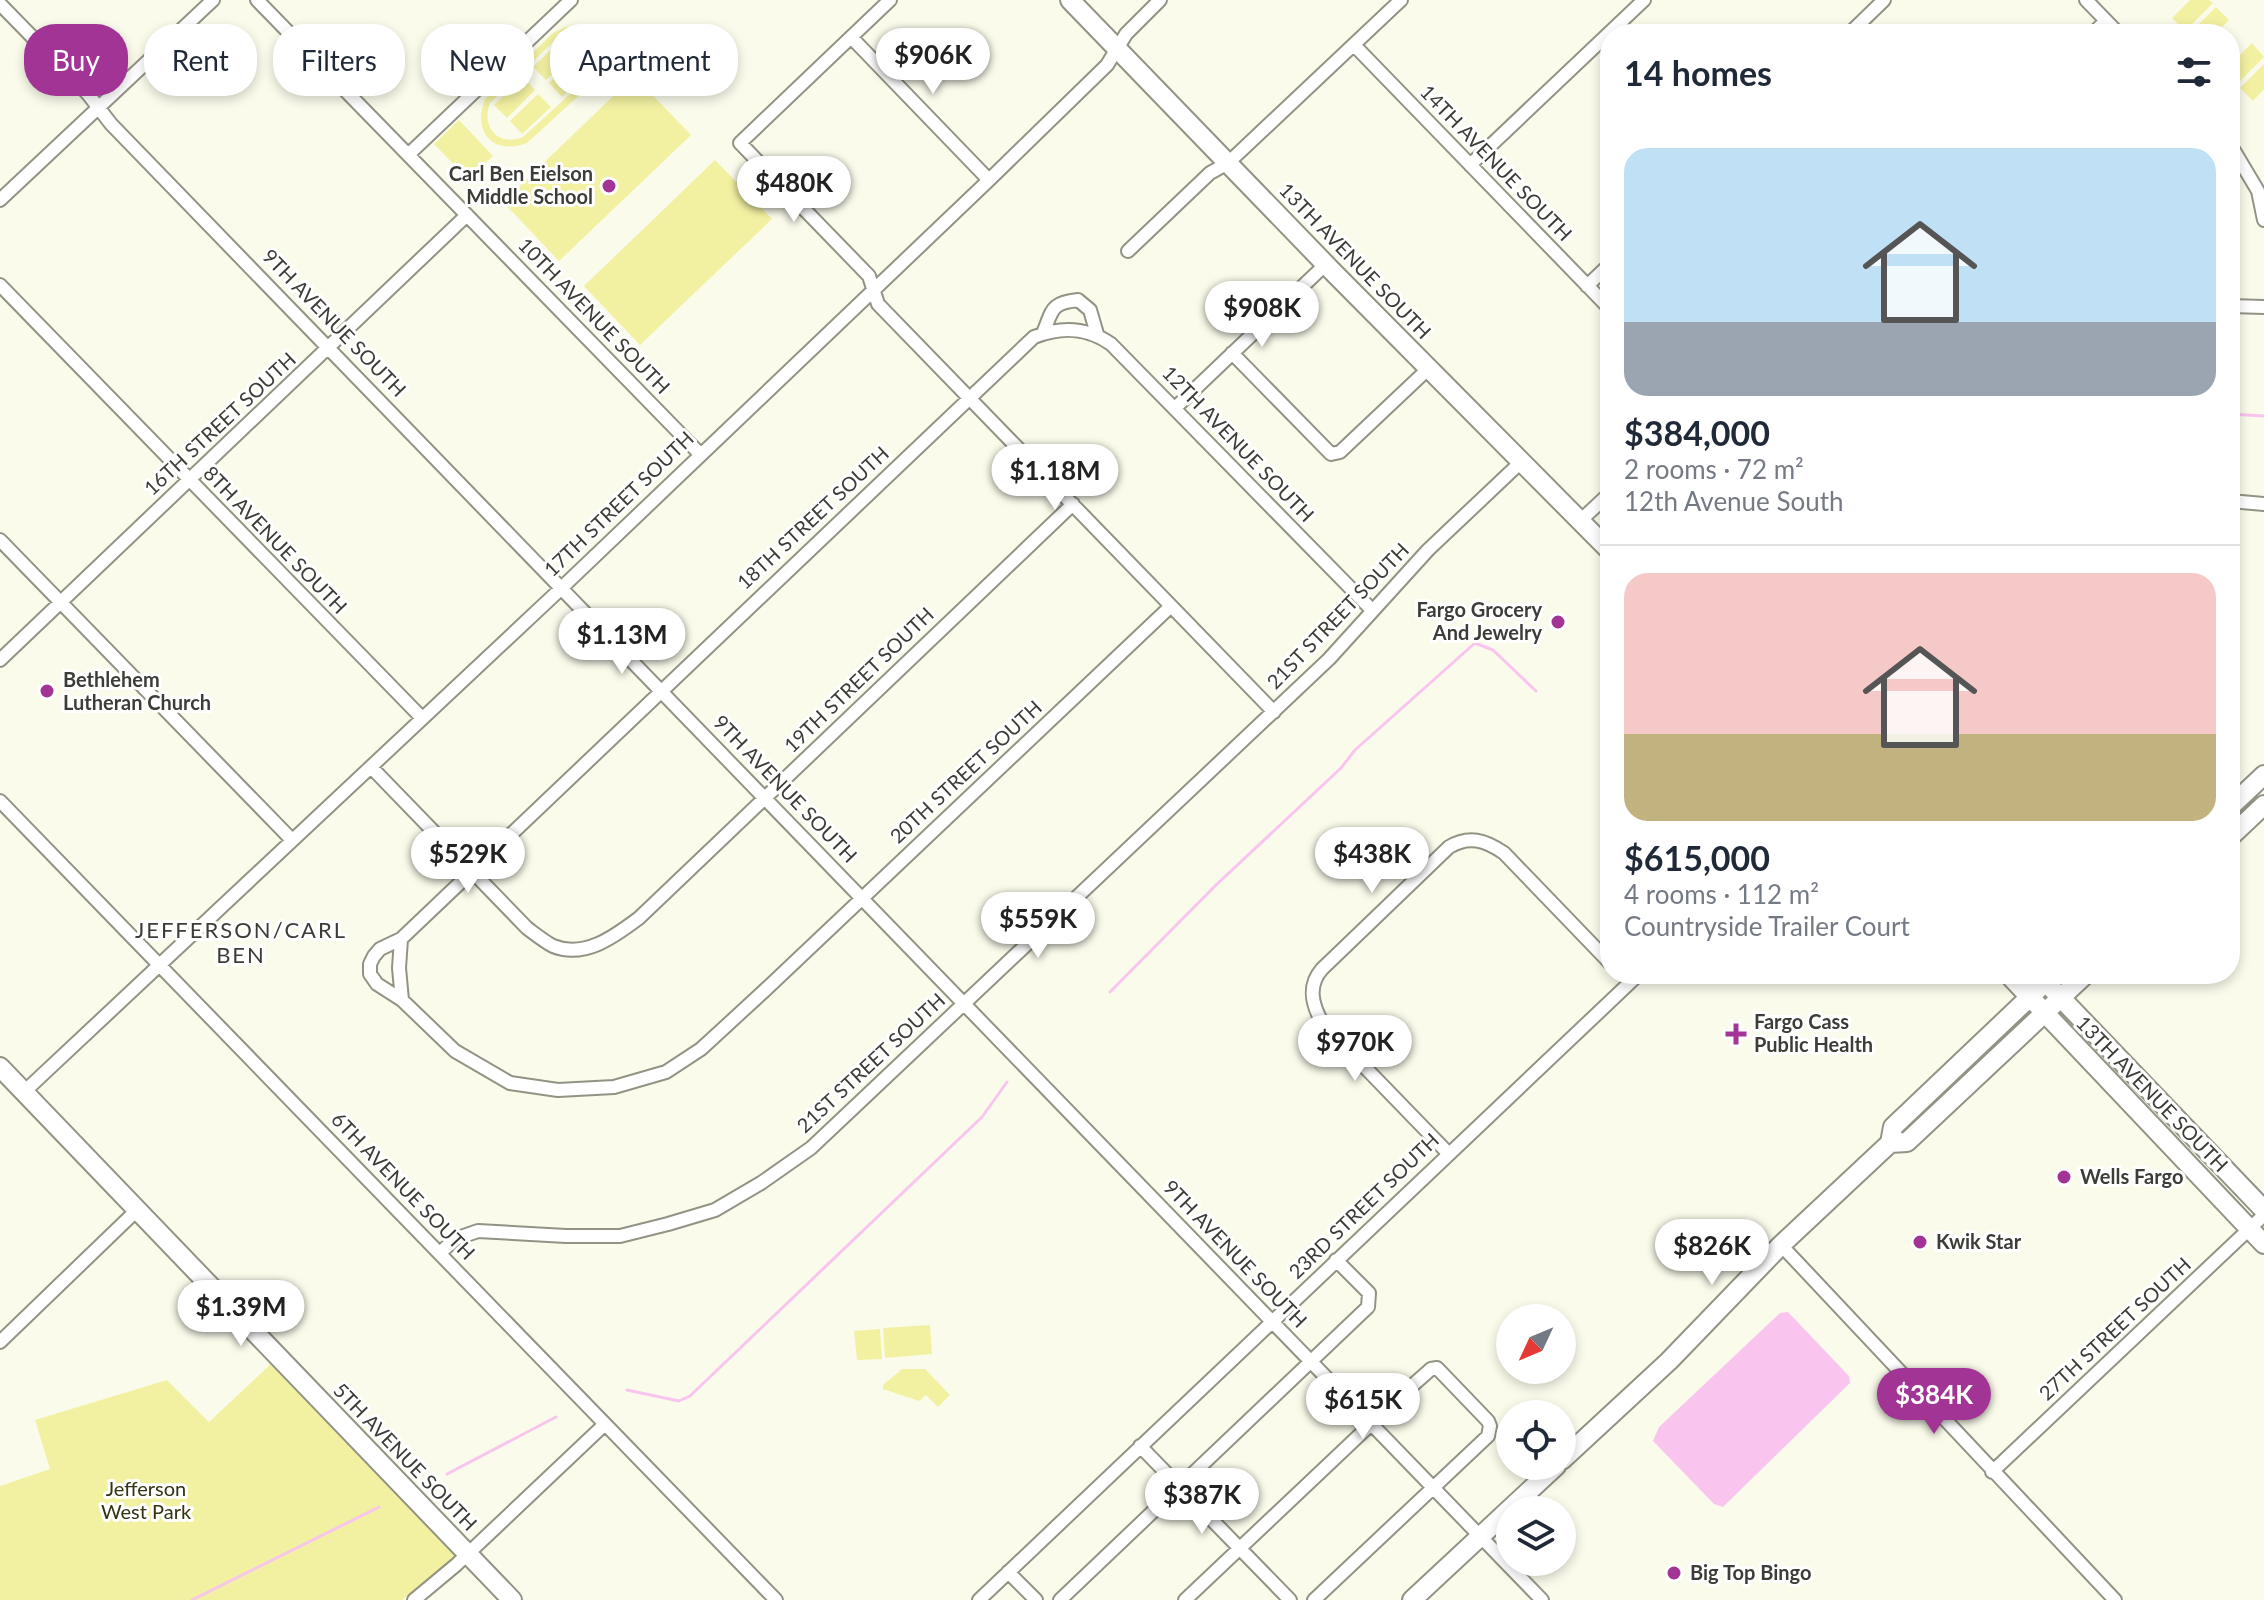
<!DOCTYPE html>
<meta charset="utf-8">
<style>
:root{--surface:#fff;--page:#f2f2f3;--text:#1f2937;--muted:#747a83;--line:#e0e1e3;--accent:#a13494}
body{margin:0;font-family:Lato,sans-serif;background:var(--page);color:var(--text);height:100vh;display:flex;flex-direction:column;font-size:30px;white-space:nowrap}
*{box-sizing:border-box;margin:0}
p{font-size:26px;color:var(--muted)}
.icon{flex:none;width:44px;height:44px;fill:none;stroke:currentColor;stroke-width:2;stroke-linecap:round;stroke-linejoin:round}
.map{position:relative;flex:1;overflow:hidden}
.sheet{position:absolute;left:1600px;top:24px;width:640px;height:960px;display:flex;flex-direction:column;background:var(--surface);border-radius:32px;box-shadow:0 4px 12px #0003}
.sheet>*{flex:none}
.guide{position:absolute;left:24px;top:24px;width:760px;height:72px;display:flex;gap:16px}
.needle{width:52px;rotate:226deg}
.controls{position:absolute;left:1496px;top:1304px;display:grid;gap:16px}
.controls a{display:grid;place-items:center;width:80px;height:80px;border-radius:50%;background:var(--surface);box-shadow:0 4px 12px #0003;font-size:40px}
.price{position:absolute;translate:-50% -68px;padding:0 18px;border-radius:28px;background:#fff;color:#222;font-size:26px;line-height:52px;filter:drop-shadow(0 2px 4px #0008)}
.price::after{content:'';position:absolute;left:50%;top:48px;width:24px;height:18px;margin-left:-12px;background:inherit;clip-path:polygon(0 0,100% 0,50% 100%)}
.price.current{background:var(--accent);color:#fff}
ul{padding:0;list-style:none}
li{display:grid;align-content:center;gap:16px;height:424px;padding:0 24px}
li+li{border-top:2px solid var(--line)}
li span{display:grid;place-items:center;height:248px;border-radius:24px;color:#555}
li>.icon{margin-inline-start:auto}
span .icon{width:144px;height:144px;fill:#fffc;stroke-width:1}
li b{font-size:34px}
h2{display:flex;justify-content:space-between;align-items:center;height:96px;padding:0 24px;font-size:34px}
.tag{padding:0 28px;border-radius:32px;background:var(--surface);box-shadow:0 4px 12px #0003;font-size:28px;line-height:72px}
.tag.current{background:var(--accent);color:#fff}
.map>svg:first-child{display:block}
.green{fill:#f2f1a2;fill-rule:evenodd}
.water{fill:#f9c5ef}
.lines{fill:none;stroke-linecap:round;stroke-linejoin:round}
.stream{stroke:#f9c5ef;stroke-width:3}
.street-casing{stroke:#939385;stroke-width:16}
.secondary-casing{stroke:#939385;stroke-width:22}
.street{stroke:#fff;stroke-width:12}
.secondary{stroke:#fff;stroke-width:18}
.poi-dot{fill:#a13494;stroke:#fff;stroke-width:3}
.labels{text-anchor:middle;stroke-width:6;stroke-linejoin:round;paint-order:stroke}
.street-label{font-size:20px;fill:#3d3d37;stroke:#fff}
.poi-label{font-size:20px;font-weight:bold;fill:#3d3d37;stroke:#fff;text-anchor:start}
.park-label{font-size:20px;fill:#343210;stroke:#fff}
.neighbourhood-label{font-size:22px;letter-spacing:2px;fill:#3d3d37;stroke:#fff}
</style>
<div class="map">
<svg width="2264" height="1600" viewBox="0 0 2264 1600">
<rect width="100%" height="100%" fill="#fafbeb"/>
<path class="green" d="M2190 0H2209L2213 3 2185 31 2172 18Z
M2216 7 2229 20 2215 34H2189Z
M580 26C604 39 611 54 597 79L527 143C493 156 472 132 485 99L553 33 565 27ZM566 34C592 32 604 52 591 75L523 137C498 147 481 127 490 103L557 38Z
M562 39 575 53 546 80 533 67Z
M2252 43 2264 57 2237 84 2230 77V65Z
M578 56 590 69 562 97 549 83Z
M2264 64V89L2253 101 2240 88Z
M634 76 691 135 559 261 503 202Z
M523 77 535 90 507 118 494 105Z
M538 94 551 107 522 134 510 121Z
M459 120 493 156 468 179 434 144Z
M715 160 772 219 640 345 584 286Z
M930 1325 932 1354 885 1358 883 1328Z
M880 1329 882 1359 857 1360 854 1331Z
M272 1363 458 1555 402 1600H0V1486L50 1469 35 1420 167 1380 209 1422Z
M902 1369H925L950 1395 938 1407 926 1395 919 1401 883 1389V1385Z"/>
<path class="water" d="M1788 1312 1849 1376 1850 1383 1723 1507 1714 1504 1653 1441 1659 1427 1780 1313Z"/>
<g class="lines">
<path class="stream" d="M2230 414 2264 416
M1110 992 1216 885 1341 768 1355 750 1475 643 1493 650 1536 691
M627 1390 679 1401 690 1396 982 1117 1007 1082
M447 1474 556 1417
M192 1600 379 1507"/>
<g class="street-casing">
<path id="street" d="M257 0 700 454
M890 0 740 143 869 276 878 304 1274 712
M2086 0 2119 34
M0 4 88 94 111 124 1542 1600
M1849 34 1884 0
M2092 34 2106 21
M851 37 989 180
M1354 45 1610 309
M2230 144 2258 191 2264 220
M409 154 571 0
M1470 165 1644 0
M0 200 213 0
M1128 251 1210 173 1228 163 1401 0
M0 285 422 718
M1587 286 1610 264
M2230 306 2264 307
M1043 333C1053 310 1050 303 1078 300L1090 310 1097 334
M1232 353 1331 454 1340 452 1428 369
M1175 408 1326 264
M2230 501 2264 504
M1580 521 1610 493
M0 540 292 840
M0 660 467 215
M371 767 527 928C535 934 545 942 553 946 585 959 615 936 639 918L1073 504
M0 801 776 1600
M401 939 380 949 374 956 370 964V974L377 984 402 1000 455 1051 510 1083 558 1090 614 1087 666 1072 701 1049 763 992 1171 606
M402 1000 399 968 401 939 1034 337C1062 326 1087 327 1111 344L1372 610
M24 1092 552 597 989 180 1107 65 1126 34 1160 0
M1449 1154 1323 1024C1312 1005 1307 986 1322 969L1449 847C1469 835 1485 840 1504 853L1610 963
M1781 1245 2115 1600
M440 1253 455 1239 478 1231 566 1236H620L668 1224 715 1210 761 1183 811 1148 1329 659 1428 550 1521 462
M0 1342 137 1210
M1140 1446 1290 1600
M1992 1472 2264 1215
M1008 1572 1036 1600
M414 1600 456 1565 605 1424
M979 1600 1639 974
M1060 1600 1368 1307 1369 1293 1336 1260
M1185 1600 1405 1392 1431 1369 1437 1368 1488 1421 1490 1426 1488 1436 1314 1600"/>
</g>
<g class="secondary-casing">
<path id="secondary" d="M1070 0 1336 275 1610 551
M2230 807 2264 775
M2230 837 2264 805
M2008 974 2264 1244
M2040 976 2264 1210
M0 1067 512 1600
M1890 1143 1907 1142 2086 974
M1562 1460 1669 1361 1781 1245 1890 1143 1893 1127 2054 974
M1412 1600 1556 1466"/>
</g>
<use href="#street" class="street"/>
<use href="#secondary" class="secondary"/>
</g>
<g class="poi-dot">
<circle cx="609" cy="186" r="8"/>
<circle cx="1558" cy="622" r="8"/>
<circle cx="47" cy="691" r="8"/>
<path d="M1732 1022h8v8h8v8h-8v8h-8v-8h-8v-8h8z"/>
<circle cx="2064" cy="1177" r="8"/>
<circle cx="1920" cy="1242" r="8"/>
<circle cx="1674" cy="1573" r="8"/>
</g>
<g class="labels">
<g class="street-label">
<text transform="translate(1496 163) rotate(46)" y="7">14TH AVENUE SOUTH</text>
<text transform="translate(1355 261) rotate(46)" y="7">13TH AVENUE SOUTH</text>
<text transform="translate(594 316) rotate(46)" y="7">10TH AVENUE SOUTH</text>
<text transform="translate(334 323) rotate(46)" y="7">9TH AVENUE SOUTH</text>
<text transform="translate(220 424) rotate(-43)" y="7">16TH STREET SOUTH</text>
<text transform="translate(1238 444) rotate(46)" y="7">12TH AVENUE SOUTH</text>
<text transform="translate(619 504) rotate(-44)" y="7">17TH STREET SOUTH</text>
<text transform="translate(813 518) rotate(-43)" y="7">18TH STREET SOUTH</text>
<text transform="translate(275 540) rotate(46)" y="7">8TH AVENUE SOUTH</text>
<text transform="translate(1338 616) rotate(-46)" y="7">21ST STREET SOUTH</text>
<text transform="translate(859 680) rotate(-44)" y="7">19TH STREET SOUTH</text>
<text transform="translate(966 772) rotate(-43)" y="7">20TH STREET SOUTH</text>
<text transform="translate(785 789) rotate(46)" y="7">9TH AVENUE SOUTH</text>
<text transform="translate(871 1063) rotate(-43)" y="7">21ST STREET SOUTH</text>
<text transform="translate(2152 1094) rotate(46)" y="7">13TH AVENUE SOUTH</text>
<text transform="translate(403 1186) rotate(46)" y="7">6TH AVENUE SOUTH</text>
<text transform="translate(1364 1206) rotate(-44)" y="7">23RD STREET SOUTH</text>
<text transform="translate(1235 1254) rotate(46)" y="7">9TH AVENUE SOUTH</text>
<text transform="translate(2115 1329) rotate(-43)" y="7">27TH STREET SOUTH</text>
<text transform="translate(405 1457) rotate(46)" y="7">5TH AVENUE SOUTH</text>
</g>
<g class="poi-label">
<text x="593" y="181" text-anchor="end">Carl Ben Eielson<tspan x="593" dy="23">Middle School</tspan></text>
<text x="1542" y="617" text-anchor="end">Fargo Grocery<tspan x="1542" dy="23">And Jewelry</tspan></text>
<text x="63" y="687">Bethlehem<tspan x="63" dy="23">Lutheran Church</tspan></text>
<text x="1754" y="1029">Fargo Cass<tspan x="1754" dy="23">Public Health</tspan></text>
<text x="2080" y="1184">Wells Fargo</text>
<text x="1936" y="1249">Kwik Star</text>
<text x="1690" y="1580">Big Top Bingo</text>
</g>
<g class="park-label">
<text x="146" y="1496">Jefferson<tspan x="146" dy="23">West Park</tspan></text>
</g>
<g class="neighbourhood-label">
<text x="241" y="938">JEFFERSON/CARL<tspan x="241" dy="25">BEN</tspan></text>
</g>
</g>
</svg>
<div class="controls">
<a><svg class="needle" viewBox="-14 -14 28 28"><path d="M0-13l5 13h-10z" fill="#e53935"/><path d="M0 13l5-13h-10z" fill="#747a83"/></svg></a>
<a><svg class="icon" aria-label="locate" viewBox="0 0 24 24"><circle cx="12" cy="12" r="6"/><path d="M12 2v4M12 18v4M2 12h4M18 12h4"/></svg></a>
<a><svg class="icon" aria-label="layers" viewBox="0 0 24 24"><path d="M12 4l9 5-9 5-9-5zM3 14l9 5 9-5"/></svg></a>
</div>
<b class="price" style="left:933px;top:96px">$906K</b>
<b class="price" style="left:794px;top:224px">$480K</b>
<b class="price" style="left:1262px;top:349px">$908K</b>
<b class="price" style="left:1055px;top:512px">$1.18M</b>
<b class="price" style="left:622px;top:676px">$1.13M</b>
<b class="price" style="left:468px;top:895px">$529K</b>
<b class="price" style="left:1372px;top:895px">$438K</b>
<b class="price" style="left:1038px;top:960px">$559K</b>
<b class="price" style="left:1355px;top:1083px">$970K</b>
<b class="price" style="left:1712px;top:1287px">$826K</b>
<b class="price" style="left:241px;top:1348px">$1.39M</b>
<b class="price current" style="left:1934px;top:1436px">$384K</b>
<b class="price" style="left:1363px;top:1441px">$615K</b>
<b class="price" style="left:1202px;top:1536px">$387K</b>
<div class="guide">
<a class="tag current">Buy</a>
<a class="tag">Rent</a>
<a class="tag">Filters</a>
<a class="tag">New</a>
<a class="tag">Apartment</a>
</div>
<section class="sheet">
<h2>14 homes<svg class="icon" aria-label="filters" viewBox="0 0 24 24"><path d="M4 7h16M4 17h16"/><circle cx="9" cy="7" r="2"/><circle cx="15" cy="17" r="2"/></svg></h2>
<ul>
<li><span style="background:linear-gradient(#bfe0f5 70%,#9aa5b1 0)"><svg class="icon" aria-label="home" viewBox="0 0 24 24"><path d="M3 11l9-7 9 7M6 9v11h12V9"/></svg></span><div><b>$384,000</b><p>2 rooms · 72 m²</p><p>12th Avenue South</p></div></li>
<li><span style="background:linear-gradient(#f6c9c9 65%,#c2b280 0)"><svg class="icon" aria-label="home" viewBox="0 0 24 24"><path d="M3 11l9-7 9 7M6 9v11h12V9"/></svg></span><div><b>$615,000</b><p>4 rooms · 112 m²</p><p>Countryside Trailer Court</p></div></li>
</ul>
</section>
</div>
